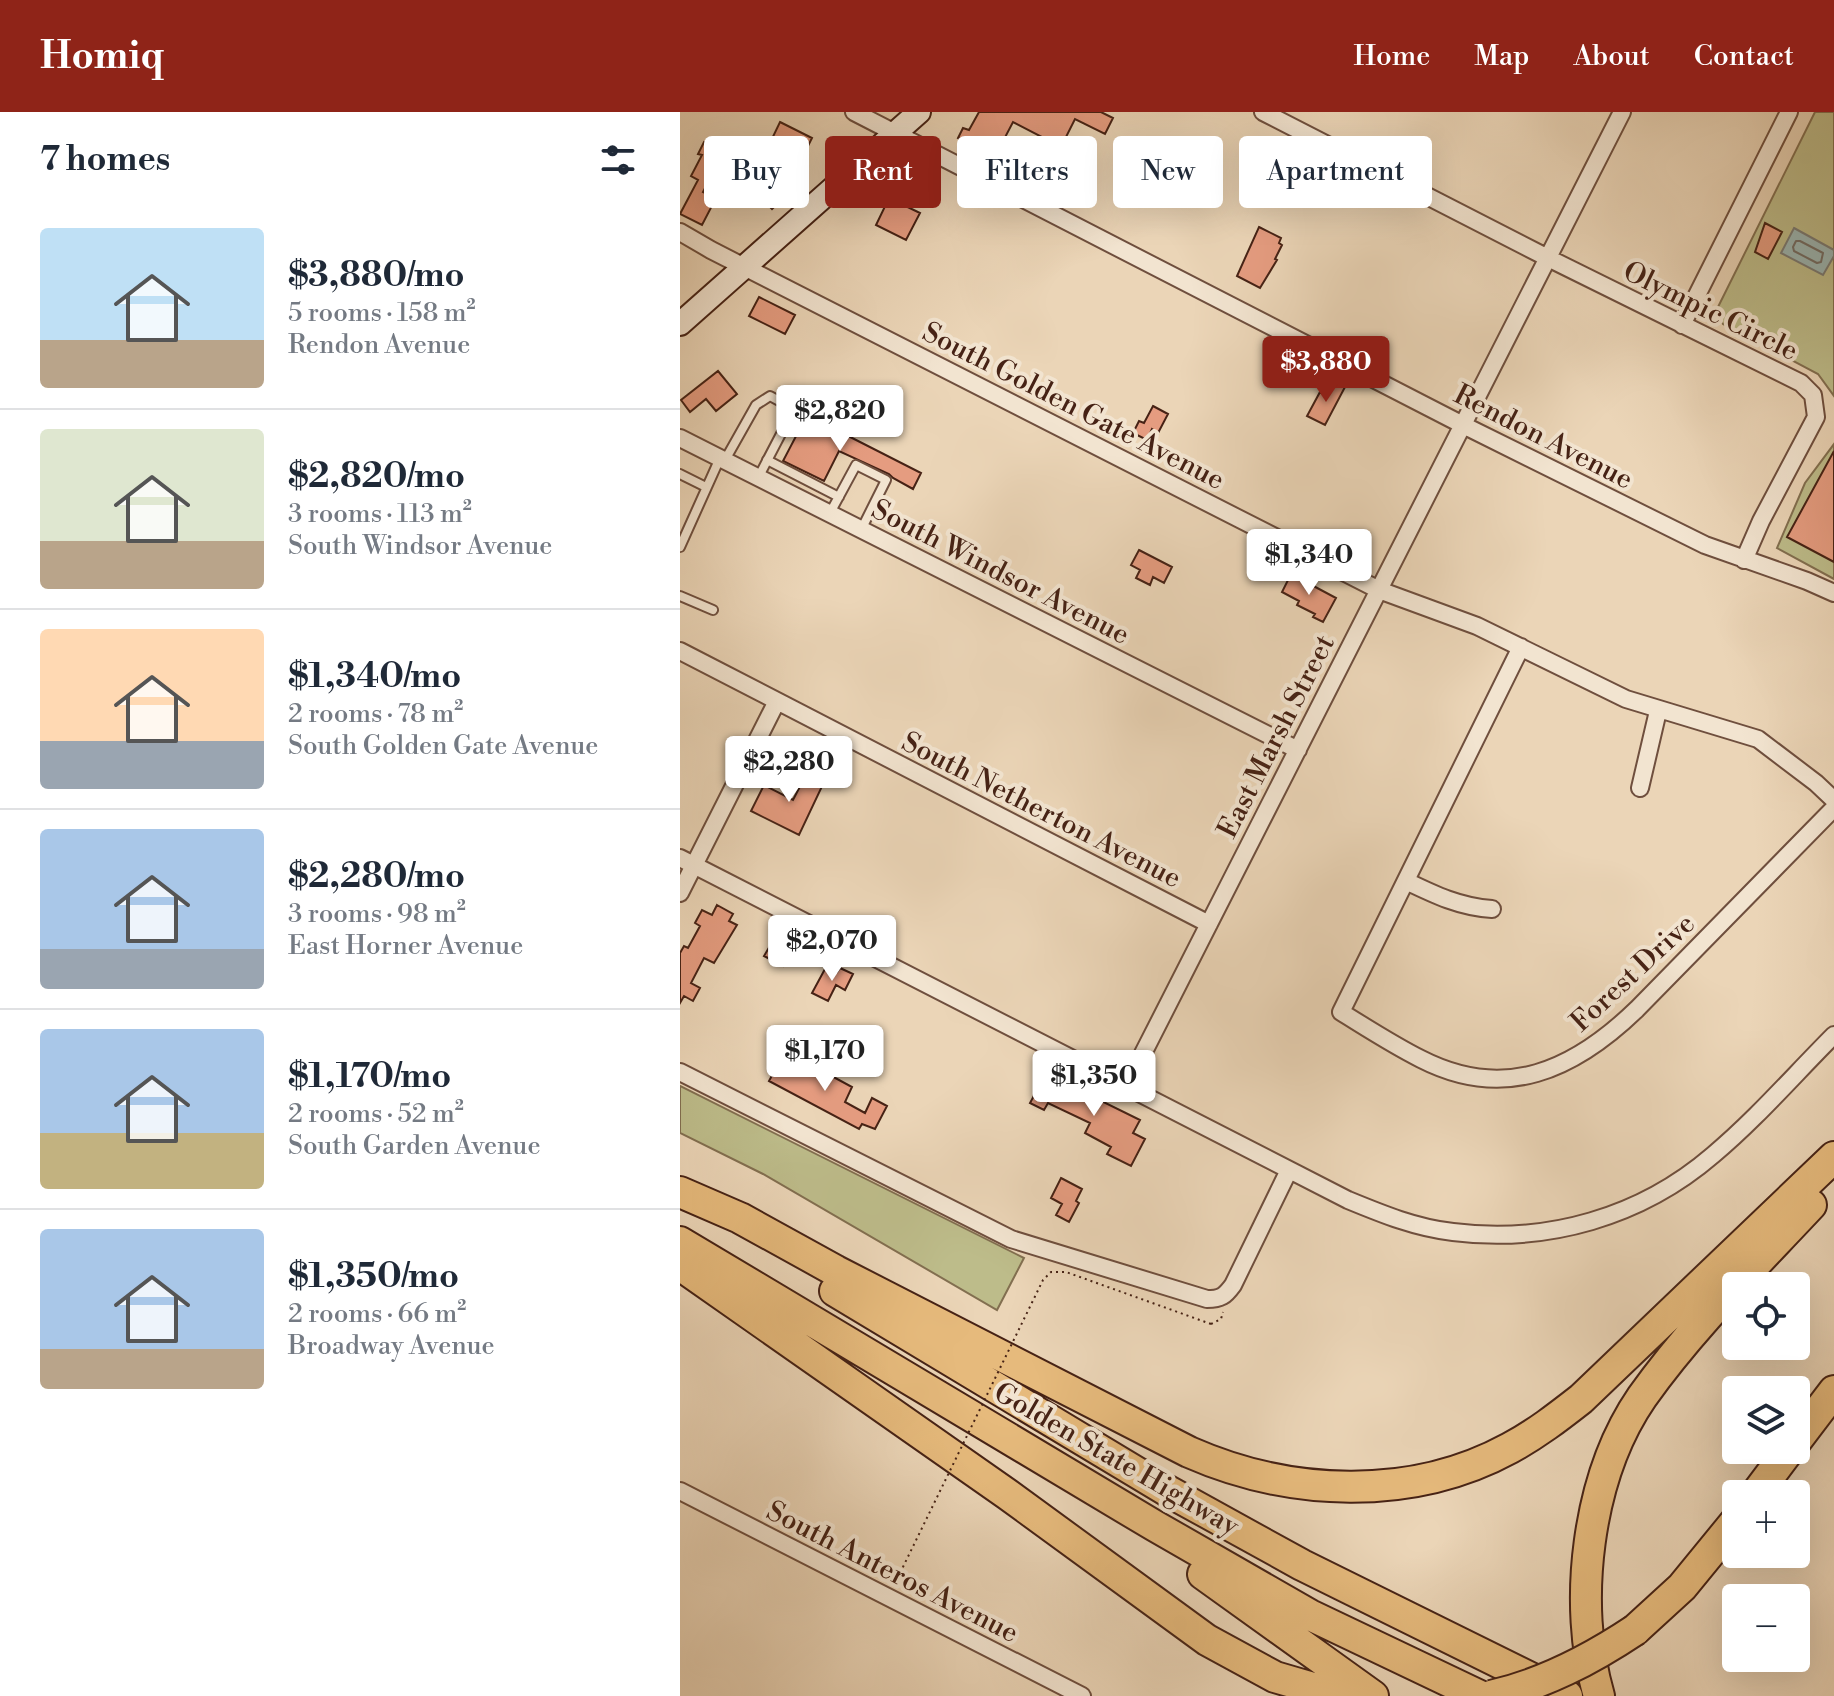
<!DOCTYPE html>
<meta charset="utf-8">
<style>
:root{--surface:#fff;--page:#f2f2f3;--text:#1f2937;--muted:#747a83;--line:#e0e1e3;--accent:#8f2418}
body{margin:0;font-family:"Libre Bodoni",serif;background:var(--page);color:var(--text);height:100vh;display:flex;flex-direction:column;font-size:30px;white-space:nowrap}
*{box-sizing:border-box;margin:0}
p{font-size:26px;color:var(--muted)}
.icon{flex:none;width:44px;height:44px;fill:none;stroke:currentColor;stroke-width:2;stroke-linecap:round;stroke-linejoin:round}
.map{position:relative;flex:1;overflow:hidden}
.side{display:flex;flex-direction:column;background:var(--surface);width:680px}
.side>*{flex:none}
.top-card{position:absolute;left:24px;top:24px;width:760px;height:72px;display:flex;gap:16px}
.fabs{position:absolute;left:1042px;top:1160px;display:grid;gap:16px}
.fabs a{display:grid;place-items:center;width:88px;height:88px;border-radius:8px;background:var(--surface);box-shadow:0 8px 32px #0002;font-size:40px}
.price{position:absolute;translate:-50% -68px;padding:0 18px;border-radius:8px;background:#fff;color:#222;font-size:26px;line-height:52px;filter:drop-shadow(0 2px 4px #0008)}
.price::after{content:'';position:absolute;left:50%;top:48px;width:24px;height:18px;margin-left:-12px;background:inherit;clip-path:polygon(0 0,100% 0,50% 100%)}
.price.current{background:var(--accent);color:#fff}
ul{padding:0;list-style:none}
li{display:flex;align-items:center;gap:24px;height:200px;padding:0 40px}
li+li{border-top:2px solid var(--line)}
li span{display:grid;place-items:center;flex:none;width:224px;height:160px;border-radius:8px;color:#555}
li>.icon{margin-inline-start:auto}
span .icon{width:96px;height:96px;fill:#fffc;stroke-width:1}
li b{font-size:34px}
h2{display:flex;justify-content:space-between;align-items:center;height:96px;padding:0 40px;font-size:34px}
.chip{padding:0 28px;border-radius:8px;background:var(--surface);box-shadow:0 8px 32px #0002;font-size:28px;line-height:72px}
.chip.current{background:var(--accent);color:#fff}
header{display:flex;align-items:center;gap:48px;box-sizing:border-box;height:112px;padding:0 40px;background:var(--accent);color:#fff}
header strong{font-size:38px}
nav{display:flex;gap:44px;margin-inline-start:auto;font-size:28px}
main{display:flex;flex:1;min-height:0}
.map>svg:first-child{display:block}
.green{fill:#bdbc8a;stroke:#826f50;stroke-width:2}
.water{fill:#9ab7b6;stroke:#787b76;stroke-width:2}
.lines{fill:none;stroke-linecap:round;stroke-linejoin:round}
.shore{stroke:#706c66;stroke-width:2}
.building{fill:#e59c80;stroke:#462215;stroke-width:2}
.service-casing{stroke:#6f4f3e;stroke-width:12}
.minor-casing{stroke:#6f4f3e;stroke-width:20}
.secondary-casing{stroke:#462215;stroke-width:26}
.motorway-casing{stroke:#462215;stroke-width:34}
.path{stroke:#462215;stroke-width:2;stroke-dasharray:2 4;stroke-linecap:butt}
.service{stroke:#f2e4d0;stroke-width:8}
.minor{stroke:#f2e4d0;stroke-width:16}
.secondary{stroke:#f2e4d0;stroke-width:22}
.motorway{stroke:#e6ba7c;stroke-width:30}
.motorway-bridge-casing{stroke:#462215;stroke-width:34;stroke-linecap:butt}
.path-bridge{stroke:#462215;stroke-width:2;stroke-dasharray:2 4;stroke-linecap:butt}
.motorway-bridge{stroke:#e6ba7c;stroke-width:30}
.labels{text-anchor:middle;stroke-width:8;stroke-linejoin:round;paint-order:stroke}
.street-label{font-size:28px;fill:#462215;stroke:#f2e4d0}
</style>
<header>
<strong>Homiq</strong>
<nav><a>Home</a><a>Map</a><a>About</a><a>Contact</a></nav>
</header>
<main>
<section class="side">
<h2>7 homes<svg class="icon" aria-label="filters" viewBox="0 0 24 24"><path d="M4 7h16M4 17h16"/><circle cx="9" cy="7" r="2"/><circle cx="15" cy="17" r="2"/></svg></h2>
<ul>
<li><span style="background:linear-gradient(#bfe0f5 70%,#b9a48a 0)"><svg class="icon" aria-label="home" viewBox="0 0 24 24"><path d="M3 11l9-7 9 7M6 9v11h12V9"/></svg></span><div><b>$3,880/mo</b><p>5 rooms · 158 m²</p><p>Rendon Avenue</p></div></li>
<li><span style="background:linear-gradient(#dfe7d0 70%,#b9a48a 0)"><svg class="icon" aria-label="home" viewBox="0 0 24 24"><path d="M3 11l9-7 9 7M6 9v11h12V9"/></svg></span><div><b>$2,820/mo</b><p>3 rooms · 113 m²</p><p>South Windsor Avenue</p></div></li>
<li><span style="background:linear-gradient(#ffd9b3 70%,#9aa5b1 0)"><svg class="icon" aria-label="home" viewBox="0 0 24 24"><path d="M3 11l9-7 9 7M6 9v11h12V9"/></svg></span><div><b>$1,340/mo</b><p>2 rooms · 78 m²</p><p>South Golden Gate Avenue</p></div></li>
<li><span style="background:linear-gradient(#a9c7e8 75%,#9aa5b1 0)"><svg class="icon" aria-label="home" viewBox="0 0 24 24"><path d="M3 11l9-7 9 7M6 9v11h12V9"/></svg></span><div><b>$2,280/mo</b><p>3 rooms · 98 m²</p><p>East Horner Avenue</p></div></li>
<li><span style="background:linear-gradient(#a9c7e8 65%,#c2b280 0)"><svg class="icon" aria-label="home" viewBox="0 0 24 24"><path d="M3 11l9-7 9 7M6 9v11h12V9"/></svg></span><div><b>$1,170/mo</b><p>2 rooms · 52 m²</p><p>South Garden Avenue</p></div></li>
<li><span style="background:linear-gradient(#a9c7e8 75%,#b9a48a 0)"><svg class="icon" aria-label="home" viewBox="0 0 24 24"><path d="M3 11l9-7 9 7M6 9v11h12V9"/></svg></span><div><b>$1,350/mo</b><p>2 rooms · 66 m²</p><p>Broadway Avenue</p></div></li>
</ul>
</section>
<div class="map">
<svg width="1154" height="1584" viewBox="0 0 1154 1584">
<rect width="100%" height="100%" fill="#ebd5b7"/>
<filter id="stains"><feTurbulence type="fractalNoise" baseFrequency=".0025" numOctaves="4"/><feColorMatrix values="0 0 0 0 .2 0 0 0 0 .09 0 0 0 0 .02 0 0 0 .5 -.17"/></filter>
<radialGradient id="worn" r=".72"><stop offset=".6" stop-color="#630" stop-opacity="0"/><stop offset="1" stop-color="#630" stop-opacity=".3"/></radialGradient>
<path class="green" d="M1135 0H1154V284L1138 262 1043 212 1036 199Z
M1154 332V467L1097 436 1125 371Z
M0 974 344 1146 317 1198 83 1062 0 1021Z"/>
<path class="water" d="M1114 116 1154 138V144L1143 163 1101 141Z"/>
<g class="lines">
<path class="shore" d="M1116 129H1120L1143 141 1141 150 1137 151 1114 139 1113 135Z"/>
</g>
<path class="building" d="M299 0H421L433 6 425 22 395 7 381 35 333 10 321 33 327 36 321 48 278 26 283 16 289 18Z
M100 10 132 26 110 70 116 73 92 97 68 72 55 64 63 48 78 56Z
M24 30 37 36 26 58 33 61 23 80 36 86 22 113 0 102 18 68 11 64 22 43 18 42Z
M209 86 240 101 226 128 196 113Z
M1085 111 1102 120 1088 147 1075 140Z
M579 115 601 126 599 131 602 133 595 147 597 148 580 176 557 164Z
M79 185 115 203 105 222 69 204Z
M38 259 57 282 36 299 26 287 10 300 1 288Z
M654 270 665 275 645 313 627 304 640 280 647 284Z
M473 294 488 302 478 321 472 317 467 328 453 321 459 309 464 311Z
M127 303 241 361 233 377 213 366 209 362 159 339 144 369 103 349Z
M1154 339V450L1107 425Z
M459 438 492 455 484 471 473 465 470 473 456 466 460 458 451 453Z
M611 462 656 486 643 510 633 505 635 502 617 493 619 489 602 480Z
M128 659 145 668 119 723 71 699 84 673 113 688Z
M37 793 53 802 49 809 57 813 34 851 24 846 11 871 20 876 13 889 4 884 0 891V841L4 834 8 836 20 814 15 811 22 798 32 803Z
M94 827 104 832 106 829 118 835 111 849 107 847 103 854 84 844Z
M160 856 173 862 165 878 156 873 148 889 132 881 145 857 157 860Z
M103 943 130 957 133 951 147 958 146 961 172 975 165 990 185 1001 192 986 207 994 195 1017 182 1012 179 1017 89 969Z
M364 965 375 971 377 967 460 1008 453 1021 465 1027 451 1054 427 1042 431 1035 405 1021 410 1011 368 991 364 998 350 991Z
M381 1066 402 1077 396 1089 399 1091 389 1110 376 1103 382 1092 371 1086Z"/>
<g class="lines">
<g class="service-casing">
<path id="service" d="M45 348 76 293 90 284 114 297 78 366
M87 348 159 385
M0 362 26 375
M150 401 176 353 206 368 181 418
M0 435 40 346
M0 484 33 498"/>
</g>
<g class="minor-casing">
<path id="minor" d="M174 0 783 313 1025 433 1127 469 1154 481
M583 0 868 146 1121 271 1133 283 1136 305 1081 409 1064 448
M0 120 31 138 699 478 797 514 946 587 1078 627 1136 671 1154 688
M1002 213 1109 0
M0 326 618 638
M841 535 661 900C687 916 713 933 741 947 825 990 894 958 957 897L1154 696
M0 539 529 812
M960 676 978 599
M0 746 668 1088C702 1102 736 1116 773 1120 867 1132 961 1105 1033 1043 1076 1007 1114 963 1154 923
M726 769C755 783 780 795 812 797
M0 781 96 591
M0 960 331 1127 527 1187C541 1187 545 1184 553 1173L609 1058
M447 973 942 0
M0 1379 402 1584"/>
</g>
<g class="secondary-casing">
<path id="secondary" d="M0 212 239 0"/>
</g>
<g class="motorway-casing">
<path id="motorway" d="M0 1080 60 1106 156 1159 509 1340C609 1384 731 1390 830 1336 856 1322 878 1305 901 1287L1154 1045
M0 1130 475 1414 630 1503 800 1584
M0 1153 327 1382 527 1528 595 1565 660 1584
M155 1179 486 1378 622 1453 887 1584
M1116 1329 1154 1279
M1076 1382 1109 1338
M523 1462 693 1584
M955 1518 1002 1475 1056 1409
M919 1584C892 1492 907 1365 962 1285 1011 1216 1073 1155 1131 1093"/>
</g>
<path class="path" d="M531 1212 541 1207 543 1200"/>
<use href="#service" class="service"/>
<use href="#minor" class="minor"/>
<use href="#secondary" class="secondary"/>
<use href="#motorway" class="motorway"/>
<g class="motorway-bridge-casing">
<path id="motorway-bridge" d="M811 1584C864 1572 910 1548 955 1518"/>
</g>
<path class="path-bridge" d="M334 1527 232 1474 224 1468 222 1457 363 1168 371 1160H386L531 1212"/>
<use href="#motorway-bridge" class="motorway-bridge"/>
</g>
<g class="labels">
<g class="street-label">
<text transform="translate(1031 198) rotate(26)" y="10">Olympic Circle</text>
<text transform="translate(394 293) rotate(27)" y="10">South Golden Gate Avenue</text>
<text transform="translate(864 324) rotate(27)" y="10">Rendon Avenue</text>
<text transform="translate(321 459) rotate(27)" y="10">South Windsor Avenue</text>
<text transform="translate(595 624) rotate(-63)" y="10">East Marsh Street</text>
<text transform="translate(362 697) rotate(27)" y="10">South Netherton Avenue</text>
<text transform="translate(952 860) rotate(-43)" y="10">Forest Drive</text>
<text transform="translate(437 1346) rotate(30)" y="10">Golden State Highway</text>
<text transform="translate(213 1459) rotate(27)" y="10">South Anteros Avenue</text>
</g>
</g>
<rect width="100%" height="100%" filter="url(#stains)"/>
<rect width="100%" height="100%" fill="url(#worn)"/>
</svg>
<div class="fabs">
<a><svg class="icon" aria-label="locate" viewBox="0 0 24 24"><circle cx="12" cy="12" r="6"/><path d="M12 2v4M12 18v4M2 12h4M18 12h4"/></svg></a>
<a><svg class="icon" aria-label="layers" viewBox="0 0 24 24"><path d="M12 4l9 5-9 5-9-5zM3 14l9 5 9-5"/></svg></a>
<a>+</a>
<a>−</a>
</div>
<b class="price current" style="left:646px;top:292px">$3,880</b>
<b class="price" style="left:160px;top:341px">$2,820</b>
<b class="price" style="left:629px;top:485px">$1,340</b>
<b class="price" style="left:109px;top:692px">$2,280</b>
<b class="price" style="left:152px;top:871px">$2,070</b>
<b class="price" style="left:145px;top:981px">$1,170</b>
<b class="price" style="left:414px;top:1006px">$1,350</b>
<div class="top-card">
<a class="chip">Buy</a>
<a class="chip current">Rent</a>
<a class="chip">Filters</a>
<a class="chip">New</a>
<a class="chip">Apartment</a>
</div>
</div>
</main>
